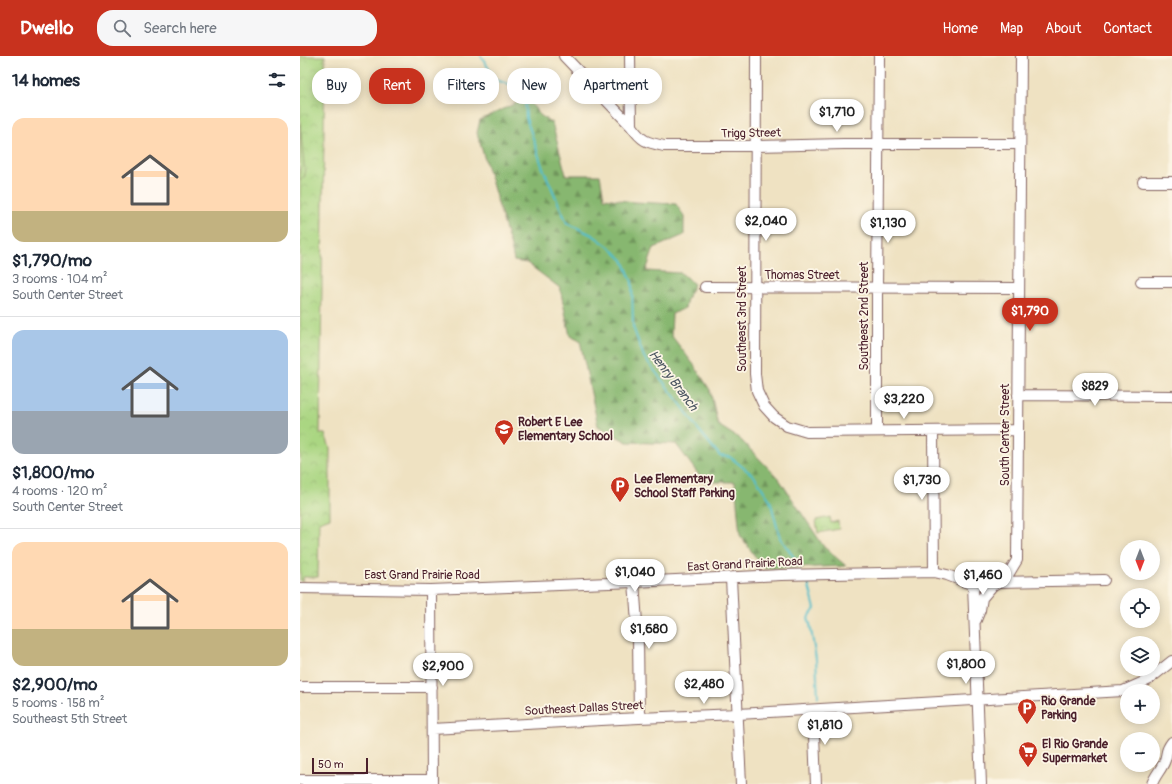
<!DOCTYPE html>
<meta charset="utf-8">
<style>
:root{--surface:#fff;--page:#f6f6f7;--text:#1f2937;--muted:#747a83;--line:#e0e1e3;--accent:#c8321e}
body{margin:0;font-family:Pangolin,sans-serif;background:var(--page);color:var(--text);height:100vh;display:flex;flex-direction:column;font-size:15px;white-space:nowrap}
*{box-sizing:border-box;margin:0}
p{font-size:13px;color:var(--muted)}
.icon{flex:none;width:22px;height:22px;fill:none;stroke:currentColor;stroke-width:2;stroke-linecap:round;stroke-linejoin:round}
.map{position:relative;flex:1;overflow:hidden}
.sheet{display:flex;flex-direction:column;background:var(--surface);width:300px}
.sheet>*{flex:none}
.guide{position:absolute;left:12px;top:12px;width:380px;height:36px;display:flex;gap:8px}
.needle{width:26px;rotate:180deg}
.controls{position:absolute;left:820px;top:484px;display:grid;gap:8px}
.controls a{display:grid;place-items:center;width:40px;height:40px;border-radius:50%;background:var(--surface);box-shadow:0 2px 10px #0003;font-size:20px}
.scale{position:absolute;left:12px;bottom:10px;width:56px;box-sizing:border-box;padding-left:4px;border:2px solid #4a1f2b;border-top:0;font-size:11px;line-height:14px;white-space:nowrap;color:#4a1f2b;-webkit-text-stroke:3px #fcf5e5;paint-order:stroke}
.price{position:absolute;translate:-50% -34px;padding:0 9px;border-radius:14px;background:#fff;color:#222;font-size:13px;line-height:26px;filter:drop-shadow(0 1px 2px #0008)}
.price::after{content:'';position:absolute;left:50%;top:24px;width:12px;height:9px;margin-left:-6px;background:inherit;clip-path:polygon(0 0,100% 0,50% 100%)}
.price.selected{background:var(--accent);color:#fff}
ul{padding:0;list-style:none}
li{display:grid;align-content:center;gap:8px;height:212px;padding:0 12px}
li+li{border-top:1px solid var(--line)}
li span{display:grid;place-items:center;height:124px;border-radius:12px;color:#555}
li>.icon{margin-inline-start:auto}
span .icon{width:72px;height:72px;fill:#fffc;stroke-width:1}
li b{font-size:17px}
h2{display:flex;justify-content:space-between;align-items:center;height:48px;padding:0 12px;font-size:17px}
.tag{padding:0 14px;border-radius:16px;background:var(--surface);box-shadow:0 2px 10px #0003;font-size:14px;line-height:36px}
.tag.selected{background:var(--accent);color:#fff}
header{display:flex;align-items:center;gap:24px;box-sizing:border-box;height:56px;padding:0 20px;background:var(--accent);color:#fff}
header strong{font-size:19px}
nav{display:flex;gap:22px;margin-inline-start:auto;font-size:14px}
.search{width:280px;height:36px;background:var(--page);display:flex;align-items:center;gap:10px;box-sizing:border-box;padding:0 14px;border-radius:16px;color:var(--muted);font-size:15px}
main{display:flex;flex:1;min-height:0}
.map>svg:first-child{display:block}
.forest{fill:url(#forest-firs);stroke:#686b4e}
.park{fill:url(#park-crowns);stroke:#7a7a56}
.garden{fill:#aad682;stroke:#7a7a56}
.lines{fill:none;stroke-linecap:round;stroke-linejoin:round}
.stream{stroke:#52bfcc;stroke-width:2}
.minor-casing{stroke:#846360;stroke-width:12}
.minor{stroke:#fff;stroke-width:10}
.labels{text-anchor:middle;stroke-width:3.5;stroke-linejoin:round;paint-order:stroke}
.street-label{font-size:12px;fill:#4a1f2b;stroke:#fcf5e5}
.poi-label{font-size:12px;font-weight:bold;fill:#4a1f2b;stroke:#fcf5e5;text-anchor:start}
.water-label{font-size:13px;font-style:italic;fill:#4d5763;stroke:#fcf5e5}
</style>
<header>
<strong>Dwello</strong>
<div class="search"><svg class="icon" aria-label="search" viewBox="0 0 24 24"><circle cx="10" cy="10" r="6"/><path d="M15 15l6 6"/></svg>Search here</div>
<nav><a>Home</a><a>Map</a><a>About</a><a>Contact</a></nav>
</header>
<main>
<section class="sheet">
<h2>14 homes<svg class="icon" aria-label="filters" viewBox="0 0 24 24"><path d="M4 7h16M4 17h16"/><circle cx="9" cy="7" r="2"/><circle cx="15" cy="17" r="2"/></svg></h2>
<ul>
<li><span style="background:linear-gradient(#ffd9b3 75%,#c2b280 0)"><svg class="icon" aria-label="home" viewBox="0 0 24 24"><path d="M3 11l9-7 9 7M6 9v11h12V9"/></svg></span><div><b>$1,790/mo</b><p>3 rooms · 104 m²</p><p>South Center Street</p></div></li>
<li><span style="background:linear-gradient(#a9c7e8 65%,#9aa5b1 0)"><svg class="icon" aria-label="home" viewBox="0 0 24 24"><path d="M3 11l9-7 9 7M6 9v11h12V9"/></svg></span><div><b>$1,800/mo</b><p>4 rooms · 120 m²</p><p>South Center Street</p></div></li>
<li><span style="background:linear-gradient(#ffd9b3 70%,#c2b280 0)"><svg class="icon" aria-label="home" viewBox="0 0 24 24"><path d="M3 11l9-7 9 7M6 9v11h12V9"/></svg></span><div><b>$2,900/mo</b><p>5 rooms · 158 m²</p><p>Southeast 5th Street</p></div></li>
</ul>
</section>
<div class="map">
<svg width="872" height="728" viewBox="0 0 872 728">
<defs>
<pattern id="forest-firs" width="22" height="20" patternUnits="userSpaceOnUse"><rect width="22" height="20" fill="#87b770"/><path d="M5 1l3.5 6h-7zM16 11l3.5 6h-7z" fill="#70945c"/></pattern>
<pattern id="park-crowns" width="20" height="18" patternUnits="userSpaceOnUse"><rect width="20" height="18" fill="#aad682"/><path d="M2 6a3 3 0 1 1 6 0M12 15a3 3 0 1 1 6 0" fill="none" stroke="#94b770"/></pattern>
</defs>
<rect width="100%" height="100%" fill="#fcf5e5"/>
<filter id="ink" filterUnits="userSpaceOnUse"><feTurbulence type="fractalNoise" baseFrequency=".025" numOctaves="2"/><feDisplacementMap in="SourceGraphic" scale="8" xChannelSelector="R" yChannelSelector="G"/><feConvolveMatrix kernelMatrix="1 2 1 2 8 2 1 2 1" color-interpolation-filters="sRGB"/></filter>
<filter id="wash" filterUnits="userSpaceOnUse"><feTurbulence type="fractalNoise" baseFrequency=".012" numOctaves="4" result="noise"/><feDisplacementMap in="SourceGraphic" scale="16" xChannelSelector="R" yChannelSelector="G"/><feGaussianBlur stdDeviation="0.9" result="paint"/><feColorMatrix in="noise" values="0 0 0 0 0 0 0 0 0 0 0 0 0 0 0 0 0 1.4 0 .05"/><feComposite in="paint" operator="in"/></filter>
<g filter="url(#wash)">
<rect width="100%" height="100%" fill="#efe2c2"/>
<path class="forest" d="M227 42 240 59 252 67 266 119H300L304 142 334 146 376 148 384 160V179L354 192 346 215 381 217 394 228 387 243 385 252 372 258 371 279 394 309 410 334 418 369 440 383 479 423 524 491 546 510 464 513 440 479 435 426H404L376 388 327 386 298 370 280 285 270 280 260 232 227 207 214 205 211 191 177 77 180 64Z"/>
<path class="park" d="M0 0H25L20 378H25L30 392V462L19 466 18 521H3V525H0Z
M530 461 531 467 538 465 539 473 518 477 516 464Z"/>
<path class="garden" d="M0 68 5 120 0 124Z"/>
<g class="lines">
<path class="stream" d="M181 0 196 24 211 29 225 43 226 62 234 85 242 110 267 167 294 180 309 191 323 204 332 226 333 271 344 301 382 350 398 373 420 400 430 401 454 420 470 444 480 482 501 511
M508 526 515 553 508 562 510 568 516 603 518 641"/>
</g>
</g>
<g filter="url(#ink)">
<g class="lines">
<g class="minor-casing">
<path id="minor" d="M264 0 331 70C342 85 345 86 364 90H456L544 88H720
M330 0 331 70
M456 0 455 318 457 335 464 350 474 361 487 370 507 376 718 374
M843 126H872
M841 226H872
M405 231 719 232
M718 339 872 340
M577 375V232L579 0
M633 375 634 516
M431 522 441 728
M334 526 338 580 339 662
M700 526 804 524
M673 529 681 728
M0 532 131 534 334 526 481 519 634 516 647 519 673 529H693L700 526 708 519 717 504 721 0
M131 534 132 728
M676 564 680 554 682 542 693 529
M0 631H132
M513 654 516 728
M132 673 339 662 438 658 823 635 848 624 872 605
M0 724H132
M852 728C855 719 862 713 865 704 868 695 865 695 872 686"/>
</g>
<use href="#minor" class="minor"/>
</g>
</g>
<defs>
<g id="school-pin" transform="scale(1)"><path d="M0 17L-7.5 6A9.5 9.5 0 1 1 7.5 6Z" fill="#c8321e" stroke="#fcf5e5"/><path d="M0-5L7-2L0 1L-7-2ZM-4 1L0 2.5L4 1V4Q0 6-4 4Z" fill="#fff"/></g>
<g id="parking-pin" transform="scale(1)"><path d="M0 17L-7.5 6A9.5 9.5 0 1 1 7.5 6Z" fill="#c8321e" stroke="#fcf5e5"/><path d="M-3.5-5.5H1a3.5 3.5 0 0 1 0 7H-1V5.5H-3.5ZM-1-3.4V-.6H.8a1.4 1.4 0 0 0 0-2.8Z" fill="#fff"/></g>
<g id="supermarket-pin" transform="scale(1)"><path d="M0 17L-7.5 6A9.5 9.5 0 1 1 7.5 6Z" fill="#c8321e" stroke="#fcf5e5"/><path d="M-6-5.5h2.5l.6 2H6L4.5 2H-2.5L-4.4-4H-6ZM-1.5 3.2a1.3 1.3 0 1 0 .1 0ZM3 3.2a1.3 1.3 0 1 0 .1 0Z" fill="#fff"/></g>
</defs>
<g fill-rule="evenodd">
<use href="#school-pin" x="204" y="373"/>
<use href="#parking-pin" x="320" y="430"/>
<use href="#parking-pin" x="727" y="652"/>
<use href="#supermarket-pin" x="728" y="695"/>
</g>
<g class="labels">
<g class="street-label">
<text transform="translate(451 77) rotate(-1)" y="4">Trigg Street</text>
<text x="502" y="223">Thomas Street</text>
<text transform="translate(564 260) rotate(-90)" y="4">Southeast 2nd Street</text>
<text transform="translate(442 263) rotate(-90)" y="4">Southeast 3rd Street</text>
<text transform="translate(705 379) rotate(-90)" y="4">South Center Street</text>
<text transform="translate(445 508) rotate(-3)" y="4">East Grand Prairie Road</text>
<text x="122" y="523">East Grand Prairie Road</text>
<text transform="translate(284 652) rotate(-3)" y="4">Southeast Dallas Street</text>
</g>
<g class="poi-label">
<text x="218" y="370">Robert E Lee<tspan x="218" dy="14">Elementary School</tspan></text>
<text x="334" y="427">Lee Elementary<tspan x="334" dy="14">School Staff Parking</tspan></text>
<text x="741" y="649">Rio Grande<tspan x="741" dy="14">Parking</tspan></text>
<text x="742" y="692">El Rio Grande<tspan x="742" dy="14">Supermarket</tspan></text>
</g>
<g class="water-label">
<text transform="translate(374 324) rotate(53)" y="5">Henry Branch</text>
</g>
</g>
</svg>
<div class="controls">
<a><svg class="needle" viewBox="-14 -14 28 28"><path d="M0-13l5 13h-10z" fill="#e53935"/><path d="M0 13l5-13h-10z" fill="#747a83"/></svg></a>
<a><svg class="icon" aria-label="locate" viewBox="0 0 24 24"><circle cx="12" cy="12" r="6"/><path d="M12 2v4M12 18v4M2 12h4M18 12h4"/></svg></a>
<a><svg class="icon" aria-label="layers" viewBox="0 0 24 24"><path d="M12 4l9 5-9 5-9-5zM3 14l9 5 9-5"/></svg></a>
<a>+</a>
<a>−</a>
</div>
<div class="scale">50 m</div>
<b class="price" style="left:537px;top:77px">$1,710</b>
<b class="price" style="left:466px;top:186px">$2,040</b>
<b class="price" style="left:588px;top:188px">$1,130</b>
<b class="price selected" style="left:730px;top:276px">$1,790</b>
<b class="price" style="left:795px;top:351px">$829</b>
<b class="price" style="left:604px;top:364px">$3,220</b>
<b class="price" style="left:622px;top:445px">$1,730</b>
<b class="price" style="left:335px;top:537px">$1,040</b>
<b class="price" style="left:683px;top:540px">$1,460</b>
<b class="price" style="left:349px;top:594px">$1,680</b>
<b class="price" style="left:666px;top:629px">$1,800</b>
<b class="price" style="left:143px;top:631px">$2,900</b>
<b class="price" style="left:404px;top:649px">$2,480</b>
<b class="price" style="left:525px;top:690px">$1,810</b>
<div class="guide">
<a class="tag">Buy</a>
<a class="tag selected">Rent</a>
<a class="tag">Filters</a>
<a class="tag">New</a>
<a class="tag">Apartment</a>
</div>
</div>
</main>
